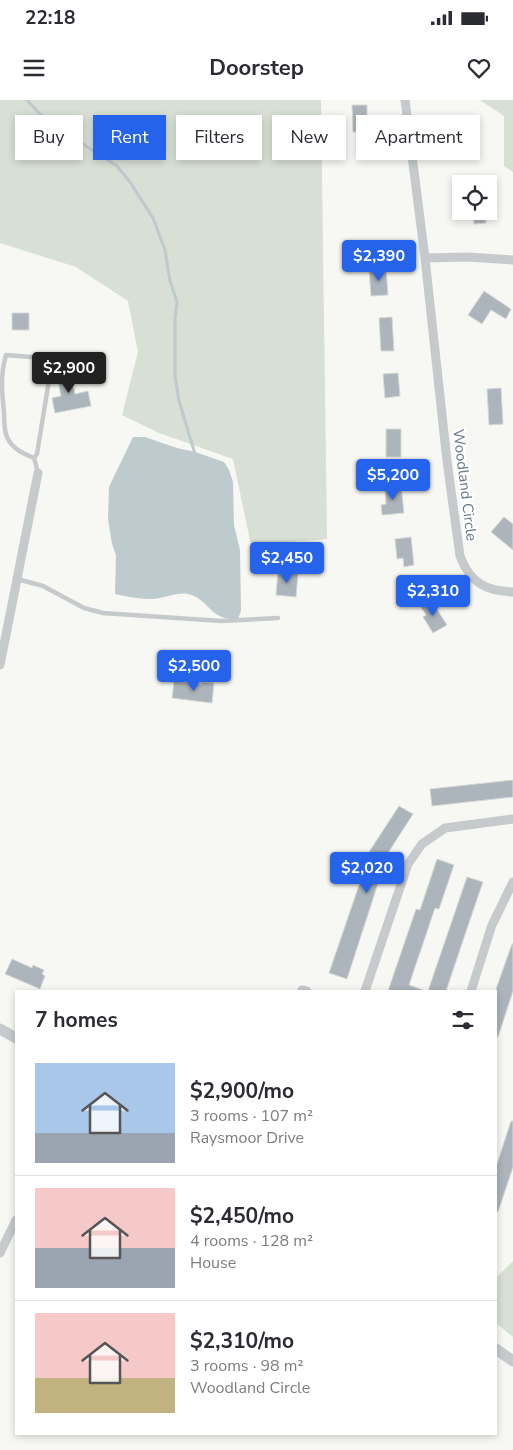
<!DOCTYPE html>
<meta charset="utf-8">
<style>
:root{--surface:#fff;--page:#f7f7f7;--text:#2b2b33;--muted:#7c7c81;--line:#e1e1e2;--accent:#2563eb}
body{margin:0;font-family:"Nunito Sans",sans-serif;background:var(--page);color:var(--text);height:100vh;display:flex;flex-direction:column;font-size:19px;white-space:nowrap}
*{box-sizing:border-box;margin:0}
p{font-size:16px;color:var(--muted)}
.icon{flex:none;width:28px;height:28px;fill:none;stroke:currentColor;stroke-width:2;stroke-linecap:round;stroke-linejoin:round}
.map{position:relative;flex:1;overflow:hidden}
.sheet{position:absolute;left:15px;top:890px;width:482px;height:445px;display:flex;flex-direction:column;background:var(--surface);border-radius:0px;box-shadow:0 2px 8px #0003}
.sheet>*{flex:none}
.banner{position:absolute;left:15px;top:15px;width:484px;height:45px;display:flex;gap:10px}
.controls{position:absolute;left:452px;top:75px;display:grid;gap:10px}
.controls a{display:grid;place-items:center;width:45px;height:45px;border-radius:0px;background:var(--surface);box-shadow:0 2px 8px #0003;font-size:25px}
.price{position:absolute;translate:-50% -42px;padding:0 11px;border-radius:5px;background:var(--accent);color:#fff;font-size:16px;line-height:32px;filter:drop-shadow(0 1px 2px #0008)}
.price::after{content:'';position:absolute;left:50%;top:30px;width:15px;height:11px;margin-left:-8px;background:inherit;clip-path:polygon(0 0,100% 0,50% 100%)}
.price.on{background:#222;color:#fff}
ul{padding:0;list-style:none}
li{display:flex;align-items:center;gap:15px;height:125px;padding:0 20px}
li+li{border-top:1px solid var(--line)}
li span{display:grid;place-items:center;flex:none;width:140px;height:100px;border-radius:0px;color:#555}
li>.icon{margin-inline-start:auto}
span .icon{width:60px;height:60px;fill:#fffc;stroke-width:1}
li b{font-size:21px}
h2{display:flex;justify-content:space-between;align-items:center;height:60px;padding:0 20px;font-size:21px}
.tag{padding:0 18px;border-radius:0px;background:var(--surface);box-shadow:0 2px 8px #0003;font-size:18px;line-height:45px}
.tag.on{background:var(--accent);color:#fff}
.status{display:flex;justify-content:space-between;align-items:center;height:35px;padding:0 25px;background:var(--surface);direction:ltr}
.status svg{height:14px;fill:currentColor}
header{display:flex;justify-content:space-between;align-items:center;height:65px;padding:0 20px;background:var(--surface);font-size:22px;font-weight:700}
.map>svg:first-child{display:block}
.green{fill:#d8dfd4}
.water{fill:#bdcace}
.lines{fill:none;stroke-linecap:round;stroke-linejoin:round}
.stream{stroke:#bdcace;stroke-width:3}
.building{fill:#acb5bb;stroke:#d8d8d6}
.service{stroke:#c6cacd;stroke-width:4.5}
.minor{stroke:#c6cacd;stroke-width:9}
.tertiary{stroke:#c6cacd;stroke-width:11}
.labels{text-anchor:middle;stroke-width:5;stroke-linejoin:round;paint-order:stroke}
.street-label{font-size:15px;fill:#637887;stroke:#fff}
</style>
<div class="status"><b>22:18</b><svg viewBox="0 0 49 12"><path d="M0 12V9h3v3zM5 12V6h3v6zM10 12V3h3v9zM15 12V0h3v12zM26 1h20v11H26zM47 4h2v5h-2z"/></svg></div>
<header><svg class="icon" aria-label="menu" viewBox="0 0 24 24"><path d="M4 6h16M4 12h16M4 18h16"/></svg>Doorstep<svg class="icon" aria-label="heart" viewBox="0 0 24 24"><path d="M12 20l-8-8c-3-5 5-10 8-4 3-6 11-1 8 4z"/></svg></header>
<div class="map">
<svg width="513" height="1350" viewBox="0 0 513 1350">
<rect width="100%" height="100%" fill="#f7f7f3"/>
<path class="green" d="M0 0H321L327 439 251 445 233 359 159 333 122 315 138 252 128 201 76 167 0 143Z
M480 0H513V72L504 66V16Z
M513 1161V1237L496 1223V1178Z"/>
<path class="water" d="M133 337H145L177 348 195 352 224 362 229 370 233 382 234 425 240 450 241 511 238 519C209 521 210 499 188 494 178 492 164 498 154 499 140 499 128 497 115 494L116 455 112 444 108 419 109 387Z"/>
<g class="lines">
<path class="stream" d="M27 0 39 13 60 29 117 66 130 82 153 118 165 150 170 181 177 202 175 218V276L179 301 195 354"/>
</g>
<path class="building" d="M352 5H367V32H353Z
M477 19V46L462 47V20Z
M473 111H485L486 123 474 124Z
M386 168 388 195 371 196 369 169Z
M484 191 511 209 506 219 491 210 482 224 468 215Z
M12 213H29V230H12Z
M392 217 394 251H381L379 218Z
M70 268 75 294 88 291 91 306 55 313 52 298 61 296 56 271Z
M398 273 400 296 385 298 383 274Z
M501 288 503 324 489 325 487 289Z
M386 329H401V357H386Z
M401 384 404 413 382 415 381 405 386 404 385 386Z
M504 417 513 424V450L491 432Z
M411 437 414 465 404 467 403 458 397 459 395 439Z
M278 471 298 473 296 497 276 495Z
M431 500 447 525 433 533 423 517 426 515 420 506Z
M174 581 201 584V582L214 583 212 603 172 598Z
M513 680V697L432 706 430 689Z
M399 706 413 714 379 767 383 768 347 879 329 873 370 753 369 752Z
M437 759 454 765 439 809 435 808 409 885 423 890V891H388L416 809 420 810Z
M467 777 483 782 474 808 446 891H428Z
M512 844H513V891L498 937H496V889Z
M12 859 32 868 33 865 44 870 42 874 45 876 40 889 5 874Z
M511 1021H513V1067L498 1112 496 1111V1067Z"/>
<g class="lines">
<path class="service" d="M34 358C23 353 12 349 7 337 4 330 4 321 4 313 2 293 0 275 6 255L44 258 51 268 37 354 34 358 38 373
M17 479 43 486 84 508 103 513 221 521 278 518"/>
<path class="minor" d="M405 0 425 158 447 361 460 456C470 483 486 491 513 492
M425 158 468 157 513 160
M0 565 38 373
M302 890 307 891
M365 891 408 764 422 744 445 728 513 719
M471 891 492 825 513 782
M0 1153 16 1120"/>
<path class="tertiary" d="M0 929 16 938
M496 1249 513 1261"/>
</g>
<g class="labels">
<g class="street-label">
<text transform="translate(465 385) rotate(83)" y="5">Woodland Circle</text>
</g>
</g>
</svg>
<div class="controls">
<a><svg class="icon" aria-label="locate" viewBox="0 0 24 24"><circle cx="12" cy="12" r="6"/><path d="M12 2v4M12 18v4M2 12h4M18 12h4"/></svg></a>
</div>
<b class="price" style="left:379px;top:182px">$2,390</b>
<b class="price on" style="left:69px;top:294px">$2,900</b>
<b class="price" style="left:393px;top:401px">$5,200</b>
<b class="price" style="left:287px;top:484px">$2,450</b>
<b class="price" style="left:433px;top:517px">$2,310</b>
<b class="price" style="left:194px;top:592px">$2,500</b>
<b class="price" style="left:367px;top:794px">$2,020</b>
<div class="banner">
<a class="tag">Buy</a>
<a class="tag on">Rent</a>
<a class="tag">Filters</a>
<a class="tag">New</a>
<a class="tag">Apartment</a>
</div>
<section class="sheet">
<h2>7 homes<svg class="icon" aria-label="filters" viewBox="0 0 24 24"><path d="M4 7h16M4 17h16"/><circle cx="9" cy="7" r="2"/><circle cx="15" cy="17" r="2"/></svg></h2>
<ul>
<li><span style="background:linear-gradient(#a9c7e8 70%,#9aa5b1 0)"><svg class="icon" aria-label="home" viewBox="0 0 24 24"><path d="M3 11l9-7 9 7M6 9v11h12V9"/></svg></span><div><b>$2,900/mo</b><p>3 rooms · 107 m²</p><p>Raysmoor Drive</p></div></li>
<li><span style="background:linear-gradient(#f6c9c9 60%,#9aa5b1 0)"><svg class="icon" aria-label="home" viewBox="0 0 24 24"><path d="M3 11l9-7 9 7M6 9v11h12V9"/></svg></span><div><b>$2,450/mo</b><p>4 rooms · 128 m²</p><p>House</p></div></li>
<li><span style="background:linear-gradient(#f6c9c9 65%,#c2b280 0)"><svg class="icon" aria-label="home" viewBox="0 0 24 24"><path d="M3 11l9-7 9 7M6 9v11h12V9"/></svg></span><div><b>$2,310/mo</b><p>3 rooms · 98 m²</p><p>Woodland Circle</p></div></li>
</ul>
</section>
</div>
